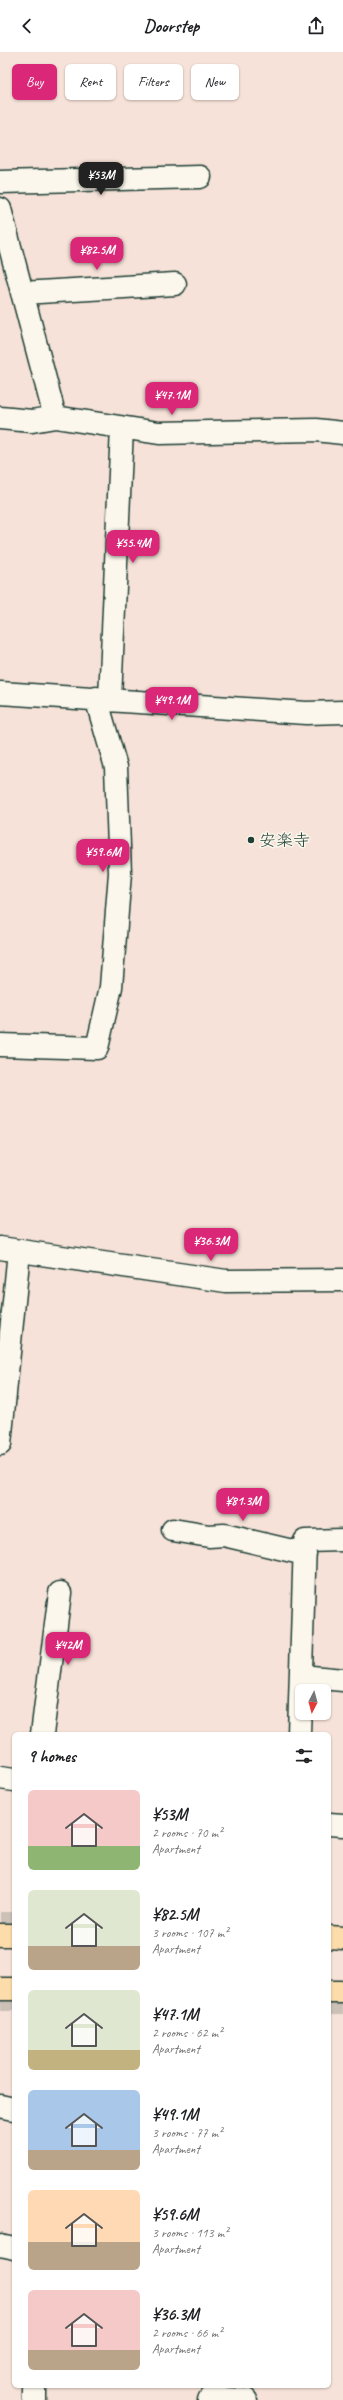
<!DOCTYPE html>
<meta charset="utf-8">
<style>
:root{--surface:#fff;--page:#f6f6f6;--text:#202124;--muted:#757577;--accent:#db2777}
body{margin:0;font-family:Caveat,"Klee One",sans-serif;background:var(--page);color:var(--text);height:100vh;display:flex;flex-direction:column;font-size:15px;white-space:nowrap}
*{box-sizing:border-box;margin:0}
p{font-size:13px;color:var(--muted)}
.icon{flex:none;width:22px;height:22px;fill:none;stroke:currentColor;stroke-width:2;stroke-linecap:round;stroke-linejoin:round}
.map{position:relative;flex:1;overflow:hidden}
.details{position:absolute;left:12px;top:1680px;width:319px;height:656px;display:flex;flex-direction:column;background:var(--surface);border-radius:6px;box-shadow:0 1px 3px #0004}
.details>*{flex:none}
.hud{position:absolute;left:12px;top:12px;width:319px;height:36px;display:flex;gap:8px}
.needle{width:26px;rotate:186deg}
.tools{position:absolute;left:295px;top:1632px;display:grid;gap:8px}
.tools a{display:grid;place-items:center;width:36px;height:36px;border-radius:6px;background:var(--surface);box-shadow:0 1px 3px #0004;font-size:20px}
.price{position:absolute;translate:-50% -34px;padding:0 9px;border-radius:8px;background:var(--accent);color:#fff;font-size:13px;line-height:26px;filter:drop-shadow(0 1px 2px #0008)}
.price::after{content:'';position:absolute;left:50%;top:24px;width:12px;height:9px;margin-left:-6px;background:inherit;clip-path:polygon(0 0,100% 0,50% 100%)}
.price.current{background:#222;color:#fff}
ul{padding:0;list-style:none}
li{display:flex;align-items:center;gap:12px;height:100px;padding:0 16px}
li span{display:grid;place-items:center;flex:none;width:112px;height:80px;border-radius:6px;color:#555}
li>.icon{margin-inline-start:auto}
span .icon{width:48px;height:48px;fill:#fffc;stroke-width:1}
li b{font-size:17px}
h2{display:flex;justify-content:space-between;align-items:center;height:48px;padding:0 16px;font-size:17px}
.tag{padding:0 14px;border-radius:6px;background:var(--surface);box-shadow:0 1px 3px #0004;font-size:14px;line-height:36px}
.tag.current{background:var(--accent);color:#fff}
header{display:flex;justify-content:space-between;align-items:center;height:52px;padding:0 16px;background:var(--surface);font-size:18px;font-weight:700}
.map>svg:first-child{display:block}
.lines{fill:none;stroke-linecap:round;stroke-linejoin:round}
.motorway-tunnel{stroke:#cbc1b7;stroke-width:22;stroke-dasharray:22 11;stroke-linecap:butt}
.minor-casing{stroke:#1f3d34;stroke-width:25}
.primary-casing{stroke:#1f3d34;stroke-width:25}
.minor{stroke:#fbf7ec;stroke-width:22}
.primary{stroke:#fddcac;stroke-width:22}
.poi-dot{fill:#1f3d34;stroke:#fbf7ec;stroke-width:1.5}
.labels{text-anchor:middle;stroke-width:3;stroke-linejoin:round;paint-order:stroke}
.poi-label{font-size:17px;fill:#1f3d34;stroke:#fbf7ec;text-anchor:start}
</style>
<header><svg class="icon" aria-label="back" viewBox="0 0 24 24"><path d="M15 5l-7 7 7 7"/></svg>Doorstep<svg class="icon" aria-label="share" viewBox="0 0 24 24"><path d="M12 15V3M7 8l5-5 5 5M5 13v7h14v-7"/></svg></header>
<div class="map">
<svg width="343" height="2348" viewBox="0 0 343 2348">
<rect width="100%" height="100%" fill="#f6e2d8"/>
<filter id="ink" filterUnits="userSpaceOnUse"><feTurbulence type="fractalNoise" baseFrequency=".025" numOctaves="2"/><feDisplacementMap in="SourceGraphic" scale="8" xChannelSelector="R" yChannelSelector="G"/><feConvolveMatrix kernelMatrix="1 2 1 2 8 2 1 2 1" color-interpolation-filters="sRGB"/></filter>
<g filter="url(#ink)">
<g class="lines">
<path class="motorway-tunnel" d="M0 1871H14
M0 1948H14
M329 1951H343"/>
<g class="minor-casing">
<path id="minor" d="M0 130 200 125
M0 157 55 365
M22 241 175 232
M0 366 32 369 55 365 159 381 316 378 343 381
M0 641 306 661 343 660
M110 647 122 376
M0 993 97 996 111 935 120 821 116 715 96 646
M0 1196 226 1229 343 1228
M0 1392 19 1199
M173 1478 209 1484 224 1483 305 1502
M301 1624 343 1628
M42 1682 60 1541
M299 1682 305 1489 343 1488
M0 1726 14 1728
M329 1772 343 1773
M0 2054 14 2057
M0 2193 14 2196
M34 2348V2334
M209 2348 210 2346 246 2348"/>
</g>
<g class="primary-casing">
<path id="primary" d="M0 1883H14
M329 1885 343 1886
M0 1937H14
M329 1940H343"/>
</g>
<use href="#minor" class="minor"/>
<use href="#primary" class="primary"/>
</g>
</g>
<circle class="poi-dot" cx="251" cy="788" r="4"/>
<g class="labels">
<g class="poi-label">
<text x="259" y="794">安楽寺</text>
</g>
</g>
</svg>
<div class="tools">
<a><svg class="needle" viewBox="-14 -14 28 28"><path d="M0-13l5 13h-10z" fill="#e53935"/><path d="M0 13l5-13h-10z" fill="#757577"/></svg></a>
</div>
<b class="price current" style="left:101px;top:144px">¥53M</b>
<b class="price" style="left:97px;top:219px">¥82.5M</b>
<b class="price" style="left:172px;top:364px">¥47.1M</b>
<b class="price" style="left:133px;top:512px">¥55.4M</b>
<b class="price" style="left:172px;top:669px">¥49.1M</b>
<b class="price" style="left:103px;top:821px">¥59.6M</b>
<b class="price" style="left:211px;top:1210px">¥36.3M</b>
<b class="price" style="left:243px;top:1470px">¥81.3M</b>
<b class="price" style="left:68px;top:1614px">¥42M</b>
<div class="hud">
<a class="tag current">Buy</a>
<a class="tag">Rent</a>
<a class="tag">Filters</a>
<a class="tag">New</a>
</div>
<section class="details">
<h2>9 homes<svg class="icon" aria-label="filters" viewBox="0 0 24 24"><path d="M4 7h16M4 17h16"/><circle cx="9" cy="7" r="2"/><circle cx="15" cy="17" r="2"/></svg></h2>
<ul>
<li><span style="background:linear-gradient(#f6c9c9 70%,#8fb573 0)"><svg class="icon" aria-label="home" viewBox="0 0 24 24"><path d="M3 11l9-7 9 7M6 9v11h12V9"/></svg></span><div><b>¥53M</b><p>2 rooms · 70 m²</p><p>Apartment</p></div></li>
<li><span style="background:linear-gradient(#dfe7d0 70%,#b9a48a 0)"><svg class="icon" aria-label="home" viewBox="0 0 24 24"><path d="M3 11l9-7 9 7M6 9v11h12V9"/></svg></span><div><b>¥82.5M</b><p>3 rooms · 107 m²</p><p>Apartment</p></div></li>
<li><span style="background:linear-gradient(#dfe7d0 75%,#c2b280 0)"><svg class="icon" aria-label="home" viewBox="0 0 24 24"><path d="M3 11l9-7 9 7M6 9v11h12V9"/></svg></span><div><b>¥47.1M</b><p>2 rooms · 62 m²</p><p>Apartment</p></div></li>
<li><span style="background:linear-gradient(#a9c7e8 75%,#b9a48a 0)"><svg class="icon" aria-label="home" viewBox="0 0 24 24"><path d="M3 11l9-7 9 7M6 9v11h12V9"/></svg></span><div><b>¥49.1M</b><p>3 rooms · 77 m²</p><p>Apartment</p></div></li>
<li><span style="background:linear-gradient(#ffd9b3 65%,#b9a48a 0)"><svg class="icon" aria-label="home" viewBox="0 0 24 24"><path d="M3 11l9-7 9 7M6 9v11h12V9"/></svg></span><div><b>¥59.6M</b><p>3 rooms · 113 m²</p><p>Apartment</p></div></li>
<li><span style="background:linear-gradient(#f6c9c9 75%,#b9a48a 0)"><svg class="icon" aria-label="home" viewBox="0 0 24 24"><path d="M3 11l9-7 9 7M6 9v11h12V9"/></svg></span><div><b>¥36.3M</b><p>2 rooms · 66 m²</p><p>Apartment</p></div></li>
</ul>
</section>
</div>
